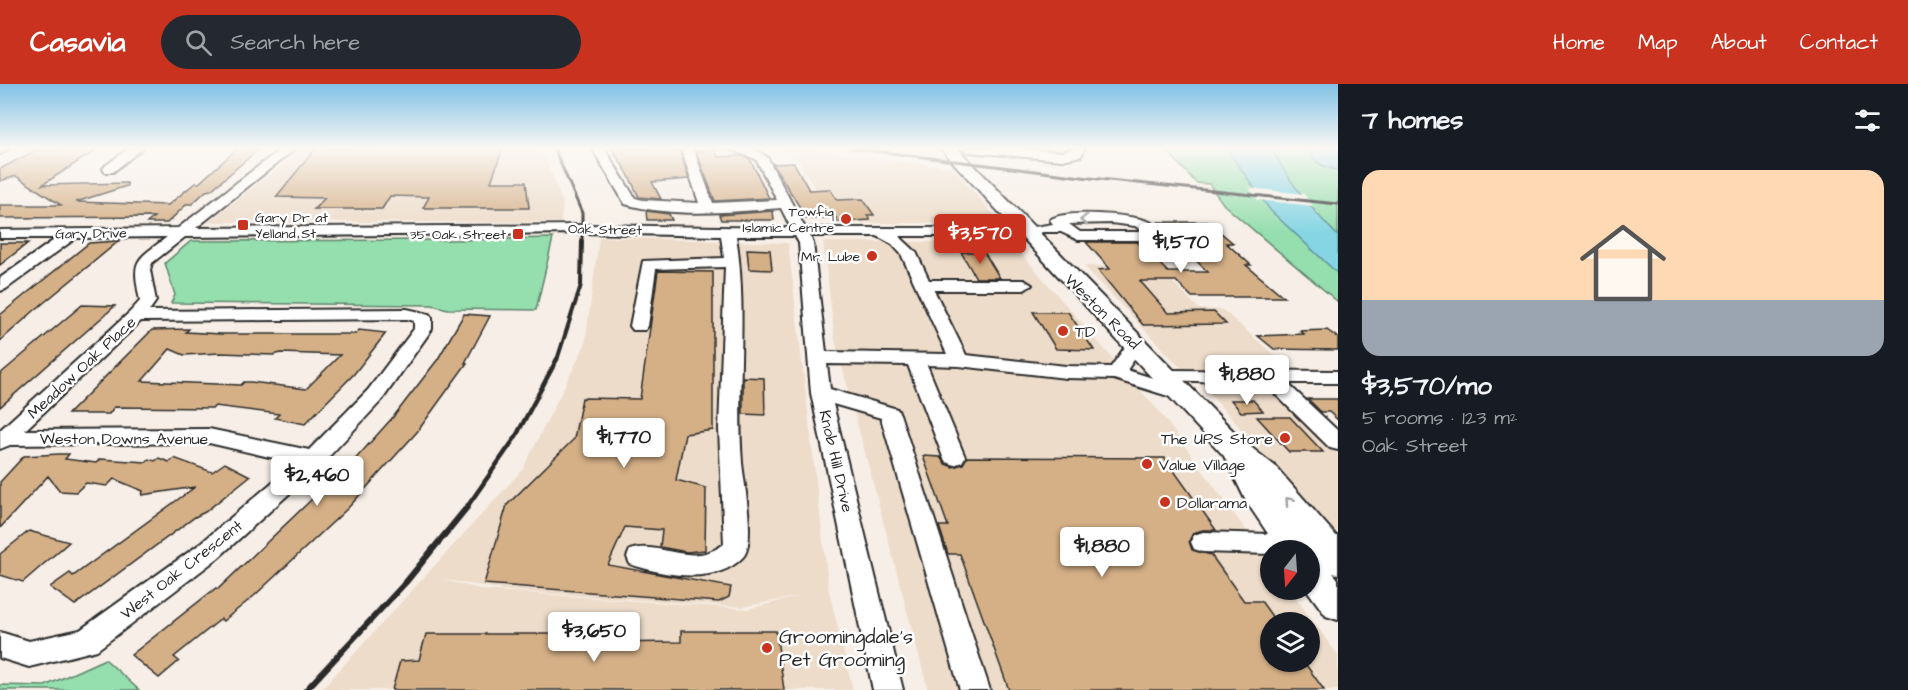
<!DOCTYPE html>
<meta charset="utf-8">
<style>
:root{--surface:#171b24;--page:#242831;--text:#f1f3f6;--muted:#9ea1a6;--accent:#c8321e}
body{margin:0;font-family:"Architects Daughter",sans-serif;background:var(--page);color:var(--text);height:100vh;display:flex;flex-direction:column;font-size:22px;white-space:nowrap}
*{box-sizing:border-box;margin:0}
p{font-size:20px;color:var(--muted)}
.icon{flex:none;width:33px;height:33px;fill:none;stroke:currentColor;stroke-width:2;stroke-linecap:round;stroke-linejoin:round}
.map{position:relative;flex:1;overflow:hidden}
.details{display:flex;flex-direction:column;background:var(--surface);width:570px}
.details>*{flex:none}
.needle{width:39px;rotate:197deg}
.fabs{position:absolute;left:1260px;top:456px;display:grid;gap:12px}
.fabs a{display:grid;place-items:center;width:60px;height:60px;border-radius:50%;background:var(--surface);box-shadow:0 2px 4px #0004;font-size:30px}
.price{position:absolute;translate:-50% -51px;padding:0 14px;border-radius:6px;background:#fff;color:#222;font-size:20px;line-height:39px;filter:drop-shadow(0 2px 3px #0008)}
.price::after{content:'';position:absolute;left:50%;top:36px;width:18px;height:14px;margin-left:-9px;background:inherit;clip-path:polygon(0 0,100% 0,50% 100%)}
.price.selected{background:var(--accent);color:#fff}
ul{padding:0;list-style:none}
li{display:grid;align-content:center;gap:12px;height:318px;padding:0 24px}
li span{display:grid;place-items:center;height:186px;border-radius:18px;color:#555}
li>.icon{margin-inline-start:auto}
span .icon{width:108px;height:108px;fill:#fffc;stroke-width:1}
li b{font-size:26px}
h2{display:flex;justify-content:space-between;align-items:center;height:72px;padding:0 24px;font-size:26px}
header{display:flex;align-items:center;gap:36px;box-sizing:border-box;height:84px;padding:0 30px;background:var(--accent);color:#fff}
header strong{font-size:28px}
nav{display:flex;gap:33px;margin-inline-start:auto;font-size:21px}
.search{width:420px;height:54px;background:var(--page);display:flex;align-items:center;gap:15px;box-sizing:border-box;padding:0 21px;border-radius:33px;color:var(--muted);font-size:22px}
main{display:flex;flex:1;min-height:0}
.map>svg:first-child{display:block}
.built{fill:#eddcca;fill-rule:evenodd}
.green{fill:#95deae;stroke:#60846c;stroke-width:1.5}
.water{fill:#86d5e4;stroke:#62919a;stroke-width:1.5}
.pier{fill:#f7efe7}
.building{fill:#d5b087;stroke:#2b2b2b;stroke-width:1.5;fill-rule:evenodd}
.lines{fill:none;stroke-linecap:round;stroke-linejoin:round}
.minor-casing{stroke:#2b2b2b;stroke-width:4}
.major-casing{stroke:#2b2b2b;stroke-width:4}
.minor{fill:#fff;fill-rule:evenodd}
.major{fill:#fff;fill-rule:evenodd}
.rail-far3{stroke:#2b2b2b;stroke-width:3}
.rail-far2{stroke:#2b2b2b;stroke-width:4}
.rail-far1{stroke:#2b2b2b;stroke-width:4.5}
.rail{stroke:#2b2b2b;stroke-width:6}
.oneway{stroke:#a0a0a0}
.poi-dot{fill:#c8321e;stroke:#fff;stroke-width:2}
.labels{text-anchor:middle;stroke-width:5;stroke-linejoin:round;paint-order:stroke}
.far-poi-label{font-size:14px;fill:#2b2b2b;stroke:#fff;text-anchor:end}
.far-street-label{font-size:14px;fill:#2b2b2b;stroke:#fff}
.street-label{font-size:16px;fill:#2b2b2b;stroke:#fff}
.poi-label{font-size:16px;fill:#2b2b2b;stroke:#fff;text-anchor:start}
.near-poi-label{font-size:20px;fill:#2b2b2b;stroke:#fff;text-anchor:start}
</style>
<header>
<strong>Casavia</strong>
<div class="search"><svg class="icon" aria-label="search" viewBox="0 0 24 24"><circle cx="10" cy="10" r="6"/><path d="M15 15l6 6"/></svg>Search here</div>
<nav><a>Home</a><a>Map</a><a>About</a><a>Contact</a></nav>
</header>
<main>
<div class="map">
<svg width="1338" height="606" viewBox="0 0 1338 606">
<rect width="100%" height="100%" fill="#f7efe7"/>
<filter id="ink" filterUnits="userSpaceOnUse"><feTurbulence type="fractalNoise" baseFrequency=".0167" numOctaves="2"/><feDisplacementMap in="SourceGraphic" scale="12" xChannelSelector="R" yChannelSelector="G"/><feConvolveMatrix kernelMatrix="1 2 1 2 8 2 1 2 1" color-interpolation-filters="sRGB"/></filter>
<g filter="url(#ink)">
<path class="built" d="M304 64H536L545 74 563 119 561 138H208Z
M778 64H801L953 84 1001 139H836L798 76Z
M599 153 788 159 829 507 853 606H321L523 385 585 261ZM440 495 510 507 742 523 801 512 748 525 484 506Z
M823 158H1011L1163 332 1270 479V506H1290L1338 571V606H928L835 256ZM1270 538H1310V578H1270Z
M1084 182H1157L1199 225 1223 226 1290 285 1181 284Z
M1274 298 1338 363V448H1333L1201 300Z"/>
<path class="green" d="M1165 64H1338V218L1224 121 1209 100 1196 99Z
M553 154 536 226 448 225 432 221 171 219 175 211 165 179 191 157 454 156Z
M105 575 139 606H0V601L45 602Z"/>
<path class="water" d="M1226 64H1272C1288 98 1312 126 1338 152V190L1270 126Z
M1307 64H1338V86C1323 83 1313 79 1307 64Z"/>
<path class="pier" d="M1249 104 1304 110 1313 122 1258 116Z"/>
<path class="building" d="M238 64H260L211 106 206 107 192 120H187L167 139H147L154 133 0 134V121H61L16 92 0 97V85L36 66H96L42 101 127 99V102L76 118 168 121 195 99H199Z
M316 64H503L491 98H526L529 124H423L429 113 390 112 382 125H314L325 114 276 113Z
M611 64H677L673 68 680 67 689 95 652 98 661 115 639 113 627 88Z
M716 66 718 73 741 72 750 75 769 114 715 117 696 67Z
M794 79 809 106 830 105 837 116 863 115 874 131H867L870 136 838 138 836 134 807 135 773 80Z
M646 127 669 130 672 136H647Z
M773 127 774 136H721L719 131Z
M1159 138H1208L1233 159H1226L1251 181H1246L1284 213H1192L1176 197H1140L1168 229 1214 228 1226 240 1143 241 1098 186 1110 185 1086 158H1137L1168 188H1208L1187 168H1192Z
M119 157 35 226 0 257V231L89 159Z
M0 159H28L0 181Z
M747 165 770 166 772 186 749 185Z
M961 168H984L1000 194H976Z
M658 187 713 188V346L685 350 676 396 706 404 705 466 687 468 660 463 662 446 625 443 608 481 731 503 729 513 719 518 484 500 507 421 574 355 582 314 640 315Z
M82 221 115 222 0 323V290Z
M1033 228H1068L1094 266 1056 265Z
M464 230 490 232 465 279H467L417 348 348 424 254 512 223 537 221 535 174 573 179 577 159 594 131 571 216 504 218 505 333 395 342 390 394 332 438 275Z
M189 245 186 248 221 250H356L359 246 386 249 354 290 305 340 275 334 279 330 215 322 213 324 114 323 109 330H68L152 246ZM170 265 184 271 220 269 273 271 281 269 340 271 306 305 251 298H244L241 301 142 297Z
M1327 246 1338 254V266L1274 265 1258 252 1304 250 1300 247Z
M743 293 764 294 765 331 743 330Z
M1308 315H1338V336L1329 328H1321Z
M1231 316H1253L1263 327 1241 328Z
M1257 333H1290L1323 368H1289Z
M59 370H69L65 375 96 379 100 375 146 378 149 375 155 377 159 374 169 378 174 374 212 388 225 379 250 392 205 428 195 433 75 521 50 503 70 489 73 492 195 403 142 411 143 407 114 395 107 402 86 399 76 408 60 407 48 392 0 444V398L24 372Z
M923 372 940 373 945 380 953 383 963 380 967 373 1165 374 1216 446H1203L1193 449 1189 457 1192 466 1211 471 1244 517H1261L1276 538H1270V578H1304L1324 606H1009L960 470H948L939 442H948Z
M29 447 69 458 23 498 0 491V470Z
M681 547H776L784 606H392L400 577 419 576 426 550H599L598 559 681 558Z"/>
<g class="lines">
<g class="minor-casing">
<path id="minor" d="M0 64H9L0 70Z
M129 64H143L113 88H105L103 85 105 82Z
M282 64H296L196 144 585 141 791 144 781 124C731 128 674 134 625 120L592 64H604L635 114 643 116 699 119 681 64H693L713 119 777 116 756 75 726 64H753L767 73 805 144H1028L1053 140 1050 136C1061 125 1137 130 1152 139 1163 146 1176 163 1186 172L1189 175 1186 178H1176L1152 156H1078L1061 148H1043L1029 152H899L916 168 929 196H1024L1032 201 1024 206H934L966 271 1066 282 1111 283 1130 256H1142L1145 260 1127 286 1191 306 1194 311 1191 316 1184 317 1114 295 1066 294 959 282 927 281 965 373 962 378 954 381 946 378 943 373 908 281 827 280 830 305 897 325 900 330 990 606H960L881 334 833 320 903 606H873L811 309 799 159 795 152H736C748 227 736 304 742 379 744 399 756 459 743 473 716 502 663 491 630 480L627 473 630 466C660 456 690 485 724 460L719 345 725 183 656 185 648 242 645 246H633L630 242 643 177 724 174 721 152 585 149 185 153 152 179 150 186 156 217 149 227 407 225 429 230 432 234V245L382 316 321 381 218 474 97 566 29 583 0 574V548L29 557 80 546 200 460 295 379 209 359 10 361 0 365V346L130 228 140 217C132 175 134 178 167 153L76 154 6 205 0 207V194L57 154H0V146L178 144ZM1111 139 1135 142 1145 148H1080L1069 140ZM810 152H877L892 160 901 170 947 270 826 268 813 159ZM407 235 414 237V245L368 306 309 366 209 345 25 346 141 237Z
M962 64H1013L1062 68 1073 64H1085L1081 72 1062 76 968 68Z
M1167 286 1338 287V299H1287L1338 347V366L1330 364 1264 299 1160 296 1157 292 1160 288Z
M1203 448 1338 452V472L1310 471V466H1270V470L1203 468 1194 465 1191 458 1194 451Z"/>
</g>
<g class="major-casing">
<path id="major" d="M940 64H957L1243 357 1275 382 1338 454V490L1333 489 1338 495V536L1326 532 1307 506H1310V466H1279L1246 417 1224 372Z"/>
</g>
<use href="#minor" class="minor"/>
<use href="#major" class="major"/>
<path class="rail-far3" d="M554 64 582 129V159
M851 64 1090 94 1338 120"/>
<path class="rail-far2" d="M557 276 581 201 582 157"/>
<path class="rail-far1" d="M467 423 515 354 557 275"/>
<path class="rail" d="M306 606 406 498 468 422"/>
</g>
<defs><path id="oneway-chevron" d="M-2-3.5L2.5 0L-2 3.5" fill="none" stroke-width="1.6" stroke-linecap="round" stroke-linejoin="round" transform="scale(1.5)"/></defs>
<g class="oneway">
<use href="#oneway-chevron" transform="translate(1084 136) rotate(180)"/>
<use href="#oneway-chevron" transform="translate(1289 417) rotate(-131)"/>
</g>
</g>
<linearGradient id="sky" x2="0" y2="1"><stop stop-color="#81c1e6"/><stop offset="0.43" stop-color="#fbf8f4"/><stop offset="1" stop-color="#fbf8f4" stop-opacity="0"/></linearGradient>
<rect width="1338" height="149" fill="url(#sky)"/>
<g class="poi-dot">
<circle cx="846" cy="135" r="6"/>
<rect x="237" y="135" width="12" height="12" rx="3"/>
<rect x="512" y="144" width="12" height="12" rx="3"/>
<circle cx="872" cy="172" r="6"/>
<circle cx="1063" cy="247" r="6"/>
<circle cx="1285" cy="354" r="6"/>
<circle cx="1147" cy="380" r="6"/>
<circle cx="1165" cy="418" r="6"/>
<circle cx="767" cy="564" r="6"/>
</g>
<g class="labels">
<g class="far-poi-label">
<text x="834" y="132">Towfiq<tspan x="834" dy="16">Islamic Centre</tspan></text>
<text x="255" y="138" text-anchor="start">Gary Dr at<tspan x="255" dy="16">Yelland St</tspan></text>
<text x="506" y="155">35 Oak Street</text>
<text x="860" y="177">Mr. Lube</text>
</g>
<g class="far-street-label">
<text transform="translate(605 145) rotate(1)" y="5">Oak Street</text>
<text transform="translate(91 149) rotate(-1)" y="5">Gary Drive</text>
</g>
<g class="street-label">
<text transform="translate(1103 227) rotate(45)" y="6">Weston Road</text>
<text transform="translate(81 283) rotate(-43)" y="6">Meadow Oak Place</text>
<text x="124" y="360">Weston Downs Avenue</text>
<text transform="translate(837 377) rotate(77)" y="6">Knob Hill Drive</text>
<text transform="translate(181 485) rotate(-38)" y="6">West Oak Crescent</text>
</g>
<g class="poi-label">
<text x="1075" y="253">TD</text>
<text x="1273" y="360" text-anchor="end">The UPS Store</text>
<text x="1159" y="386">Value Village</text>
<text x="1177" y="424">Dollarama</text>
</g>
<g class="near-poi-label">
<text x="779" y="559">Groomingdale's<tspan x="779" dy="23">Pet Grooming</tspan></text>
</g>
</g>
</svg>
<div class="fabs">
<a><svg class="needle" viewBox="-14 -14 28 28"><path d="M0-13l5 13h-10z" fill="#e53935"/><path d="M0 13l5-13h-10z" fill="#9ea1a6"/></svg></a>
<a><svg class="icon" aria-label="layers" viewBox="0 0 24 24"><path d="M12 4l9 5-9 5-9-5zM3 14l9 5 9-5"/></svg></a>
</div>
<b class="price selected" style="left:980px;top:181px">$3,570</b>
<b class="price" style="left:1181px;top:190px">$1,570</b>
<b class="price" style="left:1247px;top:322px">$1,880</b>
<b class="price" style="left:624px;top:385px">$1,770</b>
<b class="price" style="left:317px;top:423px">$2,460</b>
<b class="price" style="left:1102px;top:494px">$1,880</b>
<b class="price" style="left:594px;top:579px">$3,650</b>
</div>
<section class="details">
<h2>7 homes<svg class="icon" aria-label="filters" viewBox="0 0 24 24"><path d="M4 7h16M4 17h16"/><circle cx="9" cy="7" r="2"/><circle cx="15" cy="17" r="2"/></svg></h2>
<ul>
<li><span style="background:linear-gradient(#ffd9b3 70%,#9aa5b1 0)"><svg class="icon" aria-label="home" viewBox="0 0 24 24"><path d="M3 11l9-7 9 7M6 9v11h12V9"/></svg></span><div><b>$3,570/mo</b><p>5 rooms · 123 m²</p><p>Oak Street</p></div></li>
</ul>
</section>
</main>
